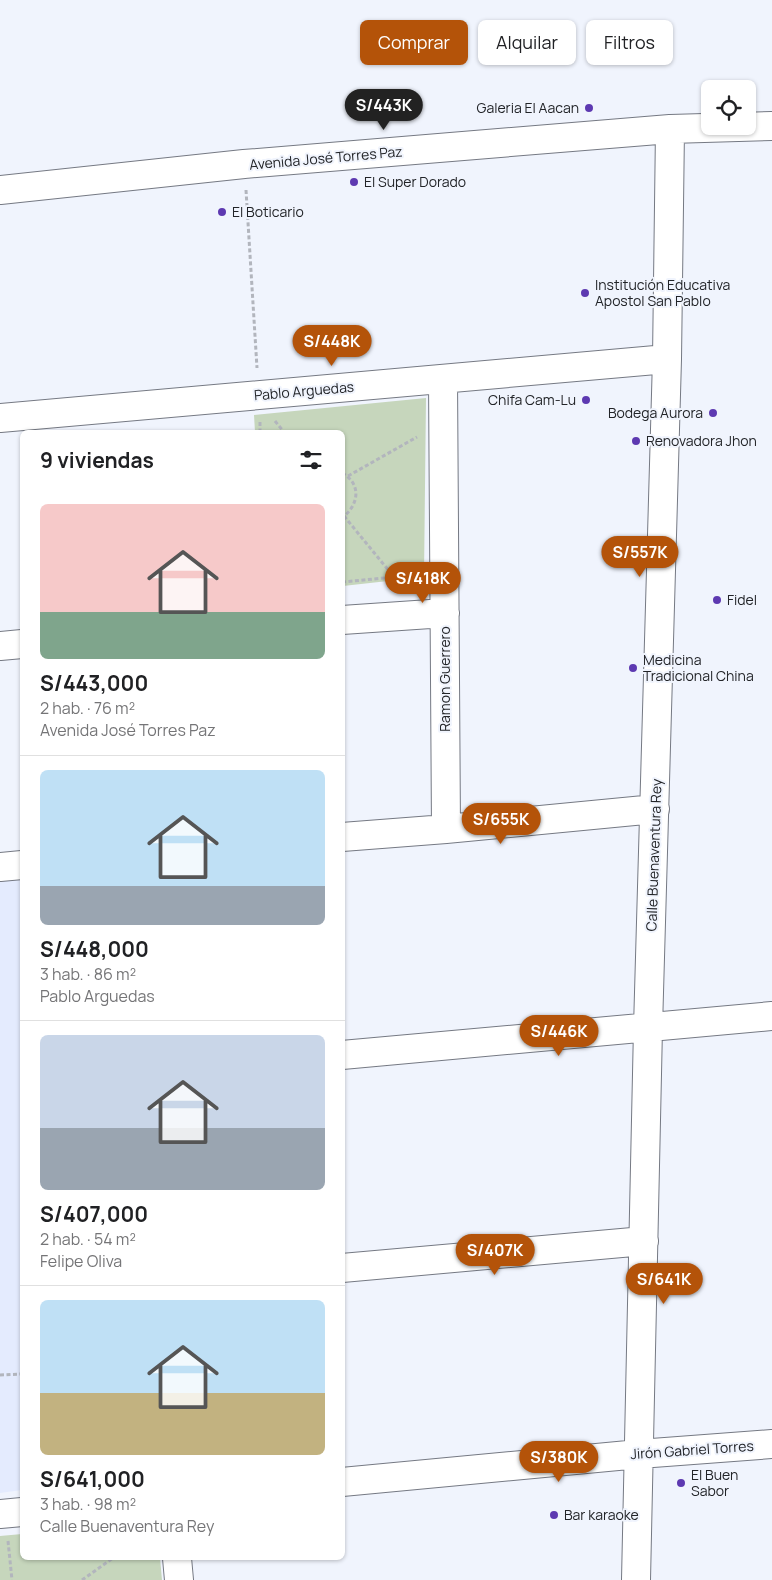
<!DOCTYPE html>
<html lang="es">
<meta charset="utf-8">
<style>
:root{--surface:#fff;--page:#f2f2f2;--text:#202124;--muted:#757577;--line:#e0e0e0;--accent:#b45309}
body{margin:0;font-family:Manrope,sans-serif;background:var(--page);color:var(--text);height:100vh;display:flex;flex-direction:column;font-size:19px;white-space:nowrap}
*{box-sizing:border-box;margin:0}
p{font-size:16px;color:var(--muted)}
.icon{flex:none;width:28px;height:28px;fill:none;stroke:currentColor;stroke-width:2;stroke-linecap:round;stroke-linejoin:round}
.map{position:relative;flex:1;overflow:hidden}
.side{position:absolute;left:20px;top:430px;width:325px;height:1130px;display:flex;flex-direction:column;background:var(--surface);border-radius:8px;box-shadow:0 1px 4px #0004}
.side>*{flex:none}
.guide{position:absolute;left:360px;top:20px;width:336px;height:45px;display:flex;gap:10px}
.tools{position:absolute;left:701px;top:80px;display:grid;gap:10px}
.tools a{display:grid;place-items:center;width:55px;height:55px;border-radius:8px;background:var(--surface);box-shadow:0 1px 4px #0004;font-size:25px}
.price{position:absolute;translate:-50% -42px;padding:0 11px;border-radius:18px;background:var(--accent);color:#fff;font-size:16px;line-height:32px;filter:drop-shadow(0 1px 2px #0008)}
.price::after{content:'';position:absolute;left:50%;top:30px;width:15px;height:11px;margin-left:-8px;background:inherit;clip-path:polygon(0 0,100% 0,50% 100%)}
.price.on{background:#222;color:#fff}
ul{padding:0;list-style:none}
li{display:grid;align-content:center;gap:10px;height:265px;padding:0 20px}
li+li{border-top:1px solid var(--line)}
li span{display:grid;place-items:center;height:155px;border-radius:8px;color:#555}
li>.icon{margin-inline-start:auto}
span .icon{width:90px;height:90px;fill:#fffc;stroke-width:1}
li b{font-size:21px}
h2{display:flex;justify-content:space-between;align-items:center;height:60px;padding:0 20px;font-size:21px}
.pill{padding:0 18px;border-radius:8px;background:var(--surface);box-shadow:0 1px 4px #0004;font-size:18px;line-height:45px}
.pill.on{background:var(--accent);color:#fff}
.map>svg:first-child{display:block}
.built{fill:#e4ebfe}
.green{fill:#c6d6bc}
.lines{fill:none;stroke-linecap:round;stroke-linejoin:round}
.minor-casing{stroke:#757983;stroke-width:30}
.path{stroke:#b2b5bd;stroke-width:3;stroke-dasharray:4 2.5;stroke-linecap:butt}
.minor{stroke:#fff;stroke-width:28}
.poi-dot{fill:#5d39b1;stroke:#f0f4fd;stroke-width:2}
.labels{text-anchor:middle;stroke-width:4;stroke-linejoin:round;paint-order:stroke}
.poi-label{font-size:14px;fill:#222428;stroke:#f0f4fd;text-anchor:start}
.street-label{font-size:14px;fill:#222428;stroke:#f0f4fd}
</style>
<div class="map">
<svg width="772" height="1580" viewBox="0 0 772 1580">
<rect width="100%" height="100%" fill="#f0f4fd"/>
<path class="built" d="M22 878V1490L0 1493V880Z"/>
<path class="green" d="M426 398 424 577 343 586 342 432H255L254 415Z
M22 1534V1558H160L162 1580H0V1536Z"/>
<g class="lines">
<g class="minor-casing">
<path id="minor" d="M0 190 244 164 670 129 772 126
M443 379 446 829
M0 418 667 359
M342 620 445 613
M0 646 22 644
M342 837 446 829 655 809
M0 867 22 865
M342 1055 772 1016
M342 1268 644 1241
M342 1482 639 1454 772 1444
M0 1514 22 1512
M177 1558 179 1580
M636 1580 648 1028 667 359 670 129"/>
</g>
<path class="path" d="M246 190 257 368
M275 421 284 432
M260 422V432
M342 473C362 484 359 505 342 518
M348 476 417 437
M344 516 394 577
M342 582 416 575
M0 1375 22 1374
M8 1541 12 1580
M82 1580 113 1558"/>
<use href="#minor" class="minor"/>
</g>
<g class="poi-dot">
<circle cx="589" cy="108" r="5"/>
<circle cx="354" cy="182" r="5"/>
<circle cx="222" cy="212" r="5"/>
<circle cx="585" cy="293" r="5"/>
<circle cx="586" cy="400" r="5"/>
<circle cx="713" cy="413" r="5"/>
<circle cx="636" cy="441" r="5"/>
<circle cx="717" cy="600" r="5"/>
<circle cx="633" cy="668" r="5"/>
<circle cx="681" cy="1483" r="5"/>
<circle cx="554" cy="1515" r="5"/>
</g>
<g class="labels">
<g class="poi-label">
<text x="579" y="113" text-anchor="end">Galeria El Aacan</text>
<text x="364" y="187">El Super Dorado</text>
<text x="232" y="217">El Boticario</text>
<text x="595" y="290">Institución Educativa<tspan x="595" dy="16">Apostol San Pablo</tspan></text>
<text x="576" y="405" text-anchor="end">Chifa Cam-Lu</text>
<text x="703" y="418" text-anchor="end">Bodega Aurora</text>
<text x="646" y="446">Renovadora Jhon</text>
<text x="727" y="605">Fidel</text>
<text x="643" y="665">Medicina<tspan x="643" dy="16">Tradicional China</tspan></text>
<text x="691" y="1480">El Buen<tspan x="691" dy="16">Sabor</tspan></text>
<text x="564" y="1520">Bar karaoke</text>
</g>
<g class="street-label">
<text transform="translate(326 158) rotate(-5)" y="5">Avenida José Torres Paz</text>
<text transform="translate(304 391) rotate(-5)" y="5">Pablo Arguedas</text>
<text transform="translate(445 679) rotate(-90)" y="5">Ramon Guerrero</text>
<text transform="translate(654 855) rotate(-88)" y="5">Calle Buenaventura Rey</text>
<text transform="translate(692 1450) rotate(-4)" y="5">Jirón Gabriel Torres</text>
</g>
</g>
</svg>
<div class="tools">
<a><svg class="icon" aria-label="locate" viewBox="0 0 24 24"><circle cx="12" cy="12" r="6"/><path d="M12 2v4M12 18v4M2 12h4M18 12h4"/></svg></a>
</div>
<b class="price on" style="left:384px;top:131px">S/443K</b>
<b class="price" style="left:332px;top:367px">S/448K</b>
<b class="price" style="left:640px;top:578px">S/557K</b>
<b class="price" style="left:423px;top:604px">S/418K</b>
<b class="price" style="left:501px;top:845px">S/655K</b>
<b class="price" style="left:559px;top:1057px">S/446K</b>
<b class="price" style="left:495px;top:1276px">S/407K</b>
<b class="price" style="left:664px;top:1305px">S/641K</b>
<b class="price" style="left:559px;top:1483px">S/380K</b>
<div class="guide">
<a class="pill on">Comprar</a>
<a class="pill">Alquilar</a>
<a class="pill">Filtros</a>
</div>
<section class="side">
<h2>9 viviendas<svg class="icon" aria-label="filters" viewBox="0 0 24 24"><path d="M4 7h16M4 17h16"/><circle cx="9" cy="7" r="2"/><circle cx="15" cy="17" r="2"/></svg></h2>
<ul>
<li><span style="background:linear-gradient(#f6c9c9 70%,#7fa58c 0)"><svg class="icon" aria-label="home" viewBox="0 0 24 24"><path d="M3 11l9-7 9 7M6 9v11h12V9"/></svg></span><div><b>S/443,000</b><p>2 hab. · 76 m²</p><p>Avenida José Torres Paz</p></div></li>
<li><span style="background:linear-gradient(#bfe0f5 75%,#9aa5b1 0)"><svg class="icon" aria-label="home" viewBox="0 0 24 24"><path d="M3 11l9-7 9 7M6 9v11h12V9"/></svg></span><div><b>S/448,000</b><p>3 hab. · 86 m²</p><p>Pablo Arguedas</p></div></li>
<li><span style="background:linear-gradient(#c9d6e8 60%,#9aa5b1 0)"><svg class="icon" aria-label="home" viewBox="0 0 24 24"><path d="M3 11l9-7 9 7M6 9v11h12V9"/></svg></span><div><b>S/407,000</b><p>2 hab. · 54 m²</p><p>Felipe Oliva</p></div></li>
<li><span style="background:linear-gradient(#bfe0f5 60%,#c2b280 0)"><svg class="icon" aria-label="home" viewBox="0 0 24 24"><path d="M3 11l9-7 9 7M6 9v11h12V9"/></svg></span><div><b>S/641,000</b><p>3 hab. · 98 m²</p><p>Calle Buenaventura Rey</p></div></li>
</ul>
</section>
</div>
